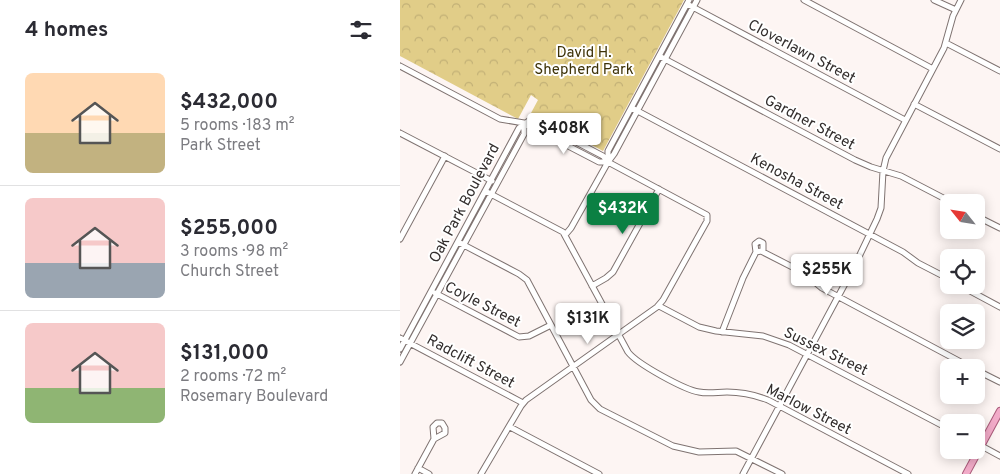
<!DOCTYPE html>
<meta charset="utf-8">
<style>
:root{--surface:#fff;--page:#f7f7f7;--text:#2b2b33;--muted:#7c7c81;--line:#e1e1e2;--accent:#0b8043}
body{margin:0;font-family:Overpass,sans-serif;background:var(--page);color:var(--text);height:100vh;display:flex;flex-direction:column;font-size:19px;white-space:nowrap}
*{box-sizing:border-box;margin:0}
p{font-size:16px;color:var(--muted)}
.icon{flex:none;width:28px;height:28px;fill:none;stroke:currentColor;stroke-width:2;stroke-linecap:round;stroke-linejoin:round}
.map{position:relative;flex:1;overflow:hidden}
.details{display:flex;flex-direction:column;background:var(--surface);width:400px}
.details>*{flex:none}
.needle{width:32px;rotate:300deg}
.fabs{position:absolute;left:540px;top:194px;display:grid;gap:10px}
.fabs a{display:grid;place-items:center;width:45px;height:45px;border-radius:8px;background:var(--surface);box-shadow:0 2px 12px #0003;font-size:25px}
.price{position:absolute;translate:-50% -42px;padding:0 11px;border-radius:5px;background:#fff;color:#222;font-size:16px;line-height:32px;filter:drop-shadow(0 1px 2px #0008)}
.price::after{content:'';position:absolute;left:50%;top:30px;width:15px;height:11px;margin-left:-8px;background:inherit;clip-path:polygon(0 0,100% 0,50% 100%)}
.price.active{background:var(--accent);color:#fff}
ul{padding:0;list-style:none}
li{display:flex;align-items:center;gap:15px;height:125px;padding:0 25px}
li+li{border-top:1px solid var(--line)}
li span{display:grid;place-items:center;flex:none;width:140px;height:100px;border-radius:8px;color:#555}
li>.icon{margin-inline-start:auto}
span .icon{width:60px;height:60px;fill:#fffc;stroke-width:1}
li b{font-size:21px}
h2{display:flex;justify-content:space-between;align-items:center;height:60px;padding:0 25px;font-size:21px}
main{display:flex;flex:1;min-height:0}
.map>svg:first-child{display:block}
.park{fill:url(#park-crowns)}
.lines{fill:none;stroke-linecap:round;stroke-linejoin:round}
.minor-casing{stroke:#7f7371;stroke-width:7}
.major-casing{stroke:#aa5b7a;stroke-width:8}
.minor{stroke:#fff;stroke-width:5}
.major{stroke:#f2abc8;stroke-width:6}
.labels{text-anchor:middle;stroke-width:4;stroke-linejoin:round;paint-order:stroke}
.street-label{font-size:15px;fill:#332e2d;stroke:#fff}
.park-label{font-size:15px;fill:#3d3207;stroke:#fff}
</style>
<main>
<section class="details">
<h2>4 homes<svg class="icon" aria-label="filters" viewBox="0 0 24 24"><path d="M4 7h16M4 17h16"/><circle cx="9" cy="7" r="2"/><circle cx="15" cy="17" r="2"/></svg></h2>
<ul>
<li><span style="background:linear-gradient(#ffd9b3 60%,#c2b280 0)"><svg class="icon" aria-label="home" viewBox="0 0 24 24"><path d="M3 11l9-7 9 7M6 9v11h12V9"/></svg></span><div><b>$432,000</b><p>5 rooms · 183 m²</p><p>Park Street</p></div></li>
<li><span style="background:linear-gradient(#f6c9c9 65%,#9aa5b1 0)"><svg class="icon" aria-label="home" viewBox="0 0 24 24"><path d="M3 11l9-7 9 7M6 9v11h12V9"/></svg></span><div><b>$255,000</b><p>3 rooms · 98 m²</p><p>Church Street</p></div></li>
<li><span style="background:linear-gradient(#f6c9c9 65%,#8fb573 0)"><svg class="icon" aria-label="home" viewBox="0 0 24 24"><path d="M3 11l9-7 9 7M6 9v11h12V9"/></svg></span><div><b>$131,000</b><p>2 rooms · 72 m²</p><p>Rosemary Boulevard</p></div></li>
</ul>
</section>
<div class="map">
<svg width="600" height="474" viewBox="0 0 600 474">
<defs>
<pattern id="park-crowns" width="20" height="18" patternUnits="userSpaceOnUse" patternTransform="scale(1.25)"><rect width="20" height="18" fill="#e1cd88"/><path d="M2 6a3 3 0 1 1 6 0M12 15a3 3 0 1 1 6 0" fill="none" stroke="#c2b076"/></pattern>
</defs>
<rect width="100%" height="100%" fill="#fdf5f3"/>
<path class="park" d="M0 0H284L203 151 131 113 138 100 131 95 118 119 0 56Z"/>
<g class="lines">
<g class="minor-casing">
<path id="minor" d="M404 0 533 69
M534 0 556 10
M287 4 505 120
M546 43 600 71
M259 56 455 160 471 167 501 176 551 202
M0 66 100 119 124 123 199 162H208
M514 104 600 149
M232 108 503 252 518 263 549 279
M0 133 92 181
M208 161V151L289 0
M85 191 163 232 228 352C237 364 285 390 299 392 308 394 318 392 327 392 341 392 355 395 368 400L508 474
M576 216 600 228
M165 235 171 228 208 162 214 154 297 0
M0 239 45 156
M58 242 119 274 127 280 191 400 200 409 273 446 299 452 336 451 382 474
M356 252 355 244 359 241 363 243V251
M559 285 600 307
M192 286 206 278 213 272 259 189
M35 293 119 337 129 336 151 325
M259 306 299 327 316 331 363 336 389 345 549 429
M322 332 343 278 356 252 361 251 404 273 422 288 572 368
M0 338 123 403
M0 349 119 128 130 120 138 122 203 156 208 162 307 215V221L263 300 257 307 126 400 121 406 81 474
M0 362 124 134V123
M576 370 600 382
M110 427 199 474
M576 443 600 456
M18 468 29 474
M15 474 34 439 45 433V428L42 423H37L33 427 34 439
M343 474 455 265 477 219 481 208 483 171 486 158 544 48 553 16 561 0"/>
</g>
<g class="major-casing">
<path id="major" d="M566 474 600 411"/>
</g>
<use href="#minor" class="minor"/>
<use href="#major" class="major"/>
</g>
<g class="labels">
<g class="street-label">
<text transform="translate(402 51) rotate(28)" y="5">Cloverlawn Street</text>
<text transform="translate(410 122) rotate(28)" y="5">Gardner Street</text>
<text transform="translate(397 181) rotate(28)" y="5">Kenosha Street</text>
<text transform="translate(64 203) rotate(-62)" y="5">Oak Park Boulevard</text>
<text transform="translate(83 304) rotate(27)" y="5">Coyle Street</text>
<text transform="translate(426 351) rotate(26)" y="5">Sussex Street</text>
<text transform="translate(71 361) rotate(28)" y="5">Radclift Street</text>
<text transform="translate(409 409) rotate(27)" y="5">Marlow Street</text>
</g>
<g class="park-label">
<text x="184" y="57">David H.<tspan x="184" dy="17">Shepherd Park</tspan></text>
</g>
</g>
</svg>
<div class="fabs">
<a><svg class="needle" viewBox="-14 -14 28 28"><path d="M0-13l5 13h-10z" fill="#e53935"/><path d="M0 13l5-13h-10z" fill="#7c7c81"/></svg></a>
<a><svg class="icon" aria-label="locate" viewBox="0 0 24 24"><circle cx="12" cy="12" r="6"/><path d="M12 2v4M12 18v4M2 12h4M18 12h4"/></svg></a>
<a><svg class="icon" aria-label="layers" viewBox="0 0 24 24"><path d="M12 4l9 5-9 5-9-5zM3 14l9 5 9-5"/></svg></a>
<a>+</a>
<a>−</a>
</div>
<b class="price" style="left:164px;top:155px">$408K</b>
<b class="price active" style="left:223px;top:235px">$432K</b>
<b class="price" style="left:427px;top:296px">$255K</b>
<b class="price" style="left:188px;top:345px">$131K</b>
</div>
</main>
